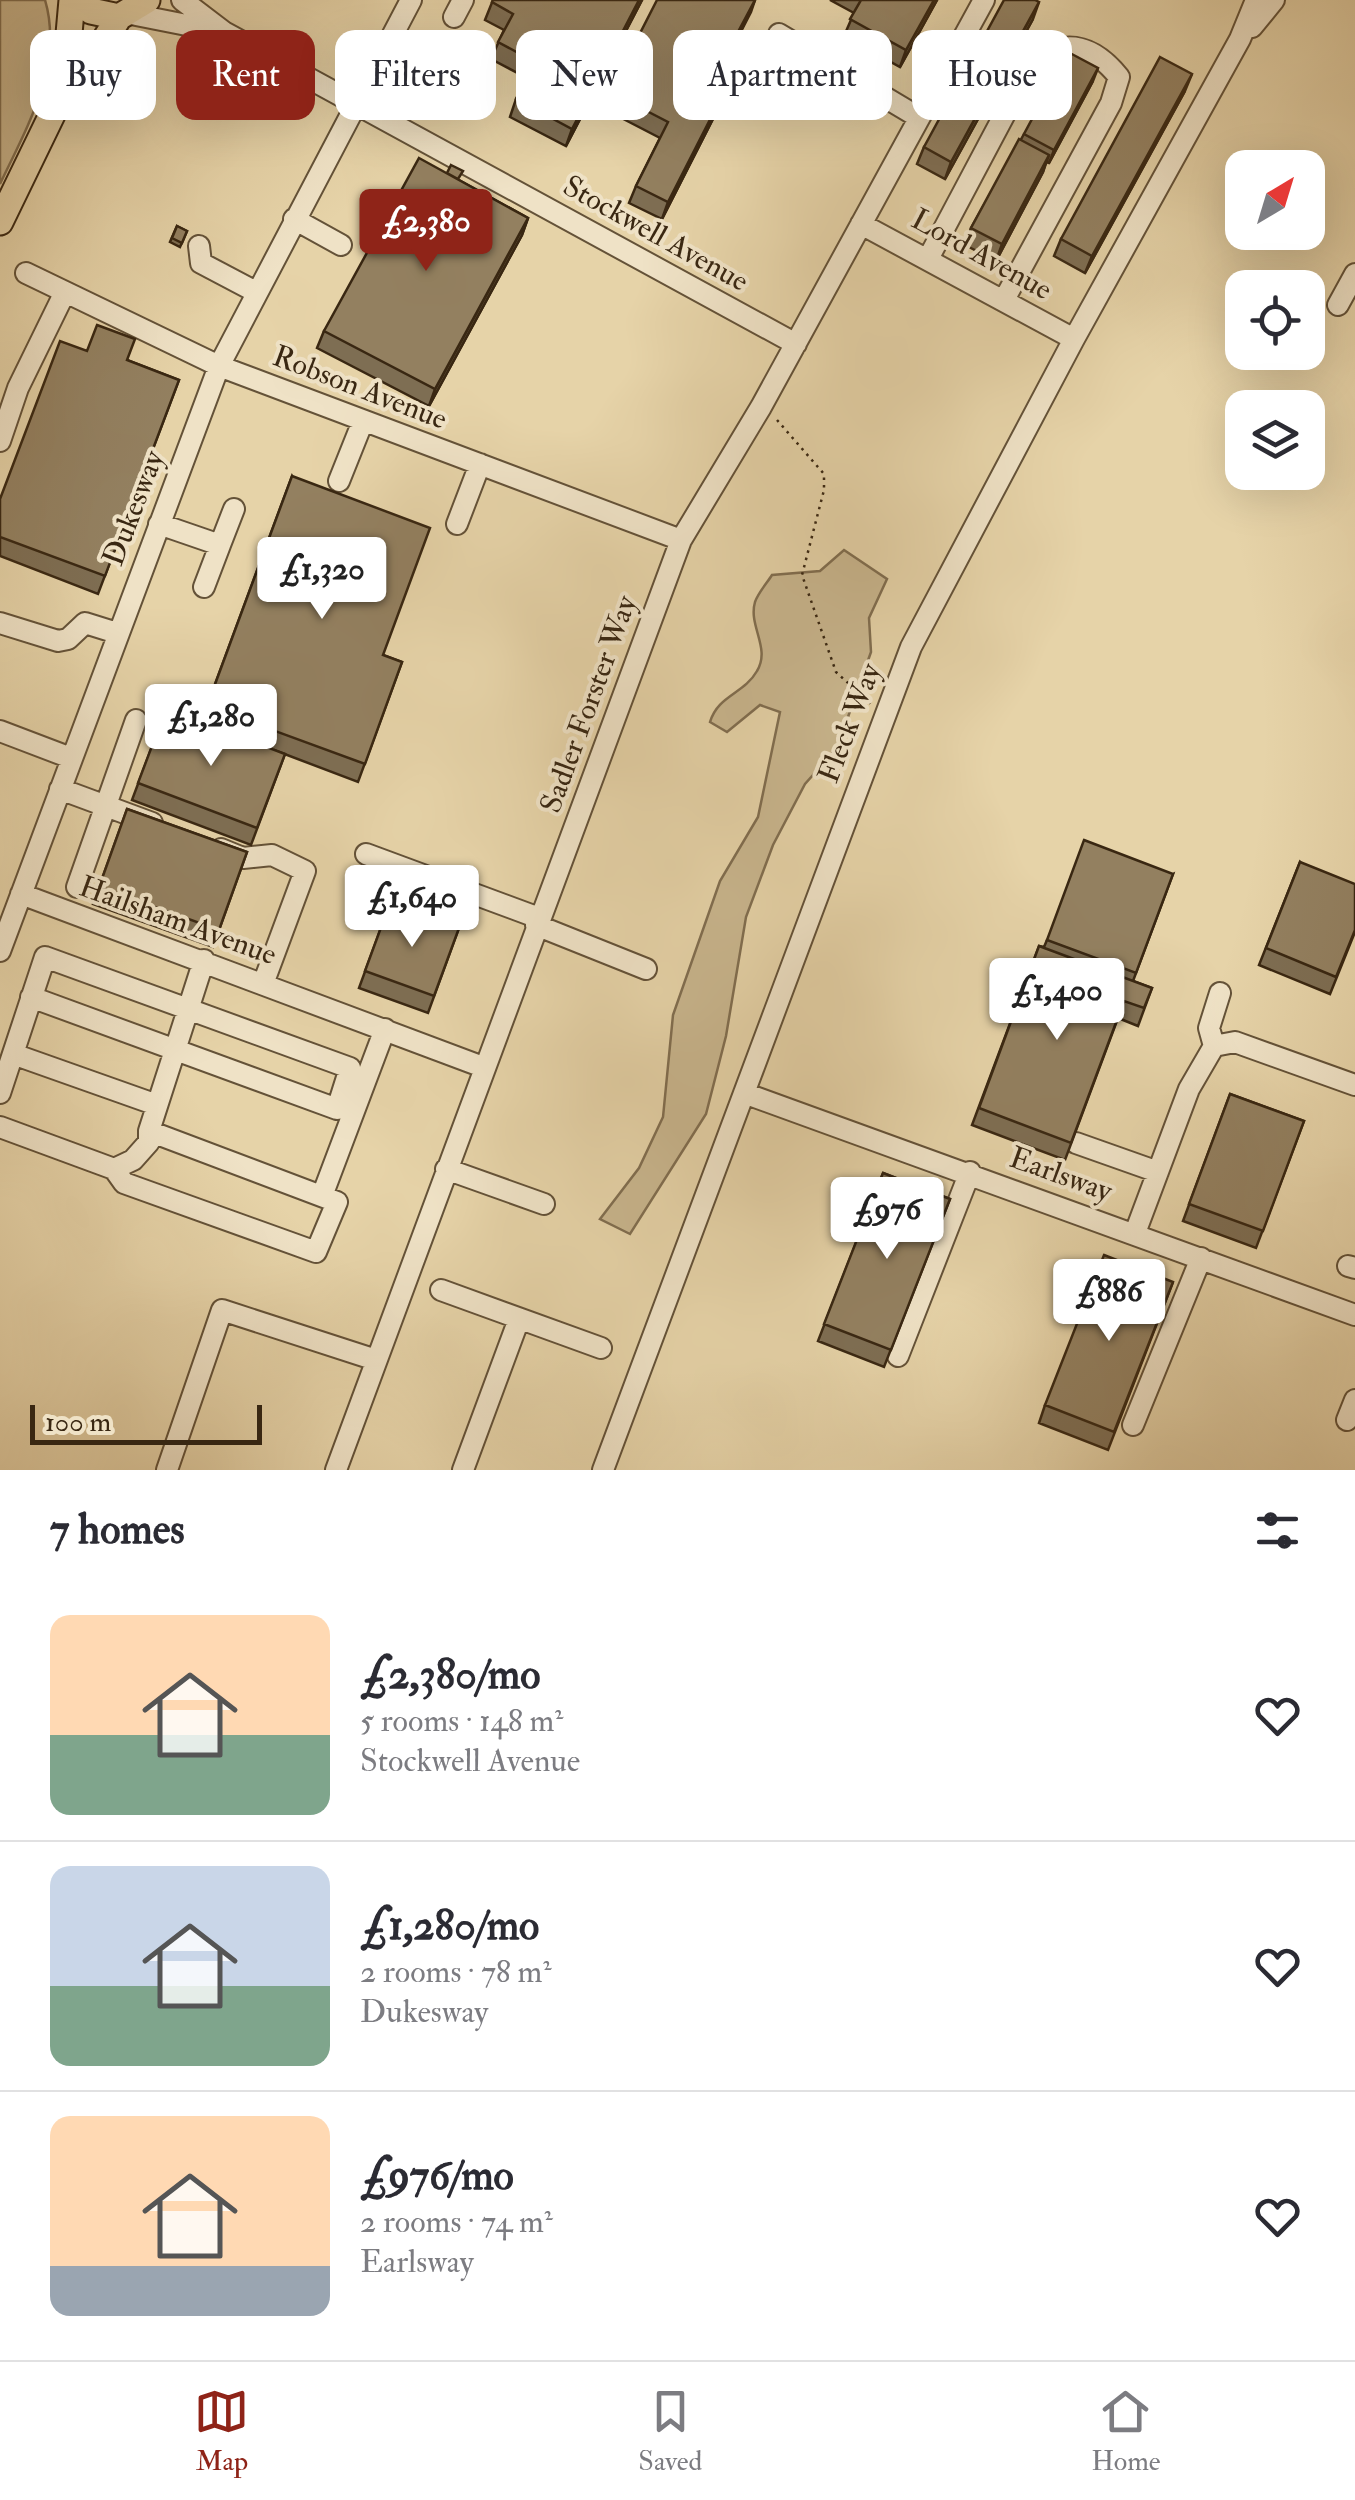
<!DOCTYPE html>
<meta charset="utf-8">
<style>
:root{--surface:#fff;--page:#f2f2f3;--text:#2b2b33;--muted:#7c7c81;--line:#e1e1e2;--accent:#8f2418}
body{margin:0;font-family:"IM FELL Double Pica",serif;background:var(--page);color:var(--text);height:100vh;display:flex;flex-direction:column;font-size:38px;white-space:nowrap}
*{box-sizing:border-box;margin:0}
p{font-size:32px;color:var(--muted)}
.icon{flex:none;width:55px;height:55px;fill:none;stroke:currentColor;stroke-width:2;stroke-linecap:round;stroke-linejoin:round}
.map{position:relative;height:1470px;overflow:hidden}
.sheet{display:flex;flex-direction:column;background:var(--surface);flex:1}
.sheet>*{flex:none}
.banner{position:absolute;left:30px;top:30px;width:1295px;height:90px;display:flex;gap:20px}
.needle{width:65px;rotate:38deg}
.fabs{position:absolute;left:1225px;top:150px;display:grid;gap:20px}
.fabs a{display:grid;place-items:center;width:100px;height:100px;border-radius:20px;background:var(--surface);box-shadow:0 10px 40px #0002;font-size:50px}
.scale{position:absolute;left:30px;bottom:25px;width:232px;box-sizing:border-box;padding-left:10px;border:5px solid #392712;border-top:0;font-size:28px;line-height:35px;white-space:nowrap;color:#392712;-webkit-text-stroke:8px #efe2c6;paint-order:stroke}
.price{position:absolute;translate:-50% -85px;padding:0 22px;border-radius:10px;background:#fff;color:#222;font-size:32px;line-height:65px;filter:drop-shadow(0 2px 5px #0008)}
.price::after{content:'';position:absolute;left:50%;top:60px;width:30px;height:22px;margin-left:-15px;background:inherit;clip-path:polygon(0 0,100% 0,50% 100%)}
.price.selected{background:var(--accent);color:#fff}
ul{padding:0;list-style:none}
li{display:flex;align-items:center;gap:30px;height:250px;padding:0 50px}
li+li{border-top:2px solid var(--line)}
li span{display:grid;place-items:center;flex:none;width:280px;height:200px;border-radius:20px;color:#555}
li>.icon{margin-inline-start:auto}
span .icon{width:120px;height:120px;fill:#fffc;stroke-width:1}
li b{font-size:42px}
h2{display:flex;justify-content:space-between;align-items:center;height:120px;padding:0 50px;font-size:42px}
.pill{padding:0 35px;border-radius:20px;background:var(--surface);box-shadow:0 10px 40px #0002;font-size:35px;line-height:90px}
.pill.selected{background:var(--accent);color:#fff}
.tabs{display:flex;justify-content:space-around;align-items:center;height:140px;border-top:2px solid var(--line);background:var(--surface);font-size:28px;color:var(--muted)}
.tabs a{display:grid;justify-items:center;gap:5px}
.tabs .selected{color:var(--accent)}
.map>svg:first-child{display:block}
.green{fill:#c9b68e;stroke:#816e50;stroke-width:2.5}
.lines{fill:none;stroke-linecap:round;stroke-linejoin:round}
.minor-casing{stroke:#645238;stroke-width:24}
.major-casing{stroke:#392712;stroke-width:29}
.path{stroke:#392712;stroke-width:2.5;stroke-dasharray:2.5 5;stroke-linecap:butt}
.minor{stroke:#efe2c6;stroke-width:20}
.major{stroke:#e6d3a8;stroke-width:25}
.wall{fill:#7e6e53;stroke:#392712;stroke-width:2.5}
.shaded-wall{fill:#675a43;stroke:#392712;stroke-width:2.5}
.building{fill:#938060;stroke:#392712;stroke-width:2.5}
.labels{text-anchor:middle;stroke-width:8;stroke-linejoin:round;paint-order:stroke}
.street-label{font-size:30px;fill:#392712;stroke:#efe2c6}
</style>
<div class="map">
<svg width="1355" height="1470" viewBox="0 0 1355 1470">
<rect width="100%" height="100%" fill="#e6d3a8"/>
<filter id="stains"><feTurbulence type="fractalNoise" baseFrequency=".002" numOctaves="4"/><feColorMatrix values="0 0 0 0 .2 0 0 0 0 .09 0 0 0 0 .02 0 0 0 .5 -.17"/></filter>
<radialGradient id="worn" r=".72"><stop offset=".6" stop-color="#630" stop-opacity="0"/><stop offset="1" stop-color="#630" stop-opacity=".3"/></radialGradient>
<path class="green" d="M0 0H45C64 64 27 127 0 184Z
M844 550 887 579 869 618 871 652 837 748 805 784 773 845 746 917 726 1036 706 1114 630 1234 600 1219 639 1168 663 1117 673 1015 720 881 758 817 780 712 760 705 727 732 710 722C718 695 744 694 757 671 771 648 748 626 755 602 758 593 767 583 772 575L820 571Z"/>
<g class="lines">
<g class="minor-casing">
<path id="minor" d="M182 0 224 32 796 344
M131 14 217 31
M454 17 463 0
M1252 27 1274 0
M779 34 918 117
M294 219 341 245
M861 224 1074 339
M199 246 201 263 256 292
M929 257 1034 59C1068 38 1094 46 1119 77L1111 103 1004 300
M26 273 219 366 681 540
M1338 305 1355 274
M0 441 18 388 65 292
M339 481 363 421
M159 524 220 545 204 587
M457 524 480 464
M220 545 234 509
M0 623 58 641 68 639 85 623 117 633
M0 731 71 758
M60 789 152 823
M221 849 243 858 272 855 305 871 263 984
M366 854 539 918
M77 887 136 720
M21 894 483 1067
M536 925 646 969
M0 951 219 366 411 0
M1214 1046 1209 1028 1220 993
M13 1054 157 1105
M0 1093 45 957 350 1068 337 1109 31 997
M744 1093 1355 1315
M0 1127 114 1169 124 1183 316 1252 337 1202 149 1131
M1076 1143 1158 1172
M114 1169 133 1160 149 1142V1131L204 960
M446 1169 544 1204
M322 1196 385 1029
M1135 1233 1189 1089 1214 1046 1235 1042 1355 1085
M1348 1266 1355 1268
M441 1290 601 1348
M898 1356 970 1172
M1347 1420 1355 1400
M1133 1425 1201 1258
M167 1470 222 1310 376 1360
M336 1470 681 540 761 407 984 0
M463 1470 519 1319
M603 1470 911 647 1074 339 1240 39 1256 0"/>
</g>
<g class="major-casing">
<path id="major" d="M79 0 91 11 119 17 147 0
M64 90 88 67 119 17
M0 222 64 90 72 0"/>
</g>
<path class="path" d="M777 420 824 474V490L802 575 836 672 872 705"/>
<use href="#minor" class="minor"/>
<use href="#major" class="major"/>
</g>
<path class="wall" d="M493 0H642L566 146 510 117 516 99 527 78 491 59 504 30 485 20Z
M755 0 740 33 751 39 745 56 662 219 629 203 636 186 660 138 604 109 610 92Z
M830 0H937L900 67 844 36 854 13Z
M1033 19 945 179 917 164 924 147Z
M1093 81 1049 163 1046 162 1043 172 996 261 965 245 971 228 1024 134Z
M1185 91 1085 273 1054 256 1061 239Z
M459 180 528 218 522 235 429 406 317 348 324 331Z
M177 226 187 231 180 247 170 242Z
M87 351 127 360 179 380 98 594 0 556V499Z
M292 476 383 655 402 662 358 782 274 750 285 754 251 845 132 800 166 709 201 722Z
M127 809 247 852 213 947 93 904Z
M1300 862 1355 932 1330 994 1259 965Z
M1173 874 1133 981 1152 988 1138 1026 1118 1018 1065 1160 972 1125 1039 946 1044 947 1047 940Z
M390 903 459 928 428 1013 359 988Z
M1230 1094 1304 1121 1256 1248 1183 1221Z
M883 1173 950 1199 884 1367 818 1341Z
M1173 1282 1108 1450 1039 1423 1045 1405Z"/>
<path class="shaded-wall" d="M639 0H642L566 146 572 129Z
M755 0 751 12 732 49 738 32Z
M934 0H937L900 67 906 50Z
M1039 2 1033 19 945 179 951 162Z
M751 39 745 56 662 219 668 202Z
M1098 68 1093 81 1049 163 1054 150Z
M1192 74 1185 91 1085 273 1092 256Z
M1049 155 1043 172 996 261 1002 244Z
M528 218 522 235 429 406 435 389Z"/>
<path class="building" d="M493 0H639L572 129 516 99 535 62 498 42 513 14 492 2Z
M657 0H755L738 32 751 39 668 202 636 186 668 122 610 92Z
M861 0H934L906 50 850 19Z
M1004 0H1035L1039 2 951 162 924 147Z
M1068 52 1098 68 1054 150 1024 134Z
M1160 57 1192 74 1092 256 1061 239Z
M1019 139 1049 155 1002 244 971 228Z
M419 158 528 218 435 389 324 331Z
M451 165 463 171 458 179 447 173Z
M177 226 187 231 182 243 172 238Z
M97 325 135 339 127 360 179 380 105 576 0 537V499L60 341 87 351Z
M292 476 430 528 383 655 402 662 365 764 207 706Z
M166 709 285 754 257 828 138 783Z
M127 809 247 852 219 930 99 887Z
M1084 840 1173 874 1136 973 1047 940Z
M1300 862 1355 884V930L1336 977 1266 948Z
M390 903 459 928 434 996 365 971Z
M1039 946 1152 988 1144 1008 1124 1001 1071 1143 979 1108Z
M1230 1094 1304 1121 1263 1231 1189 1204Z
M883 1173 950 1199 891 1350 824 1324Z
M1104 1255 1173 1282 1114 1432 1045 1405Z"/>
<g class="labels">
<g class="street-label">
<text transform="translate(656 233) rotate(29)" y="10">Stockwell Avenue</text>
<text transform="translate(982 254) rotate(29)" y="10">Lord Avenue</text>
<text transform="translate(360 387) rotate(21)" y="10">Robson Avenue</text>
<text transform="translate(133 508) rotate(-69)" y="10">Dukesway</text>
<text transform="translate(588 704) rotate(-70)" y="10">Sadler Forster Way</text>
<text transform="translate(849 723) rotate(-69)" y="10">Fleck Way</text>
<text transform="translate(178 920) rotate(20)" y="10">Hailsham Avenue</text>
<text transform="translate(1061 1174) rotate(20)" y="10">Earlsway</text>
</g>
</g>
<rect width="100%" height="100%" filter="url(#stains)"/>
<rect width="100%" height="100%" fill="url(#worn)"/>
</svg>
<div class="fabs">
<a><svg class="needle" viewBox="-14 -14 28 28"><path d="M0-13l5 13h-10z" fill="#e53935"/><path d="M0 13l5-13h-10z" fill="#7c7c81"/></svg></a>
<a><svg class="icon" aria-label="locate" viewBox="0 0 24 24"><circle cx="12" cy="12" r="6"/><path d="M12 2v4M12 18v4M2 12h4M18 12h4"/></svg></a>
<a><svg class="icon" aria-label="layers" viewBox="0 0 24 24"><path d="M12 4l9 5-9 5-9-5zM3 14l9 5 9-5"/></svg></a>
</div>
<div class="scale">100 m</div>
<b class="price selected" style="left:426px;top:274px">£2,380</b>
<b class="price" style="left:322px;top:622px">£1,320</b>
<b class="price" style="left:211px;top:769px">£1,280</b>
<b class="price" style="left:412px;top:950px">£1,640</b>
<b class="price" style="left:1057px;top:1043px">£1,400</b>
<b class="price" style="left:887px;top:1262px">£976</b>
<b class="price" style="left:1109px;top:1344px">£886</b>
<div class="banner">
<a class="pill">Buy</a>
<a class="pill selected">Rent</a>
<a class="pill">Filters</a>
<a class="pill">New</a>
<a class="pill">Apartment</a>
<a class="pill">House</a>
</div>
</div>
<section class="sheet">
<h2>7 homes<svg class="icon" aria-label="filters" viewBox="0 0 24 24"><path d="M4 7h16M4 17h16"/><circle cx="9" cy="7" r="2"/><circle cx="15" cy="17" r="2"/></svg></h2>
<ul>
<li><span style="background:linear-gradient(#ffd9b3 60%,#7fa58c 0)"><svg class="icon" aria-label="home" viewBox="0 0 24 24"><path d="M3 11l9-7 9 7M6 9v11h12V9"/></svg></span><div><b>£2,380/mo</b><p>5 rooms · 148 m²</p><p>Stockwell Avenue</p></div><svg class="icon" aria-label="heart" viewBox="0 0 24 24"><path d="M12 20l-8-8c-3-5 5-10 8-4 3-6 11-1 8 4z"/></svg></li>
<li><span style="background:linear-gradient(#c9d6e8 60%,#7fa58c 0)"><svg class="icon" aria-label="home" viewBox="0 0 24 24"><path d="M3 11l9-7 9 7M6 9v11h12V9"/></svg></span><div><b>£1,280/mo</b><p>2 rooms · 78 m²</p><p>Dukesway</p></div><svg class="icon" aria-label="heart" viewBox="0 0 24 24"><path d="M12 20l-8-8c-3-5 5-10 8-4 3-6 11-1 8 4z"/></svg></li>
<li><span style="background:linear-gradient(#ffd9b3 75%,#9aa5b1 0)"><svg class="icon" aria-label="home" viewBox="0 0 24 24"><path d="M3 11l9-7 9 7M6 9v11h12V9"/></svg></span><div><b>£976/mo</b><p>2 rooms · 74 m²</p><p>Earlsway</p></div><svg class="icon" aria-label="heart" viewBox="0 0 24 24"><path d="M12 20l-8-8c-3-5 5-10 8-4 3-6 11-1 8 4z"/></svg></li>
</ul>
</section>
<nav class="tabs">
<a class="selected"><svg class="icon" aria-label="map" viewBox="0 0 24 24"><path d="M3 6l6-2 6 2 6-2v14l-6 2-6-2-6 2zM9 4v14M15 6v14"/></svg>Map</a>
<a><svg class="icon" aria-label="saved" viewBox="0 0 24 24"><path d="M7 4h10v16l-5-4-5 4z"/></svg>Saved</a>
<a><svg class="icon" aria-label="home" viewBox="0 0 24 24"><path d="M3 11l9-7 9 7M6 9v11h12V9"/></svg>Home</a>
</nav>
